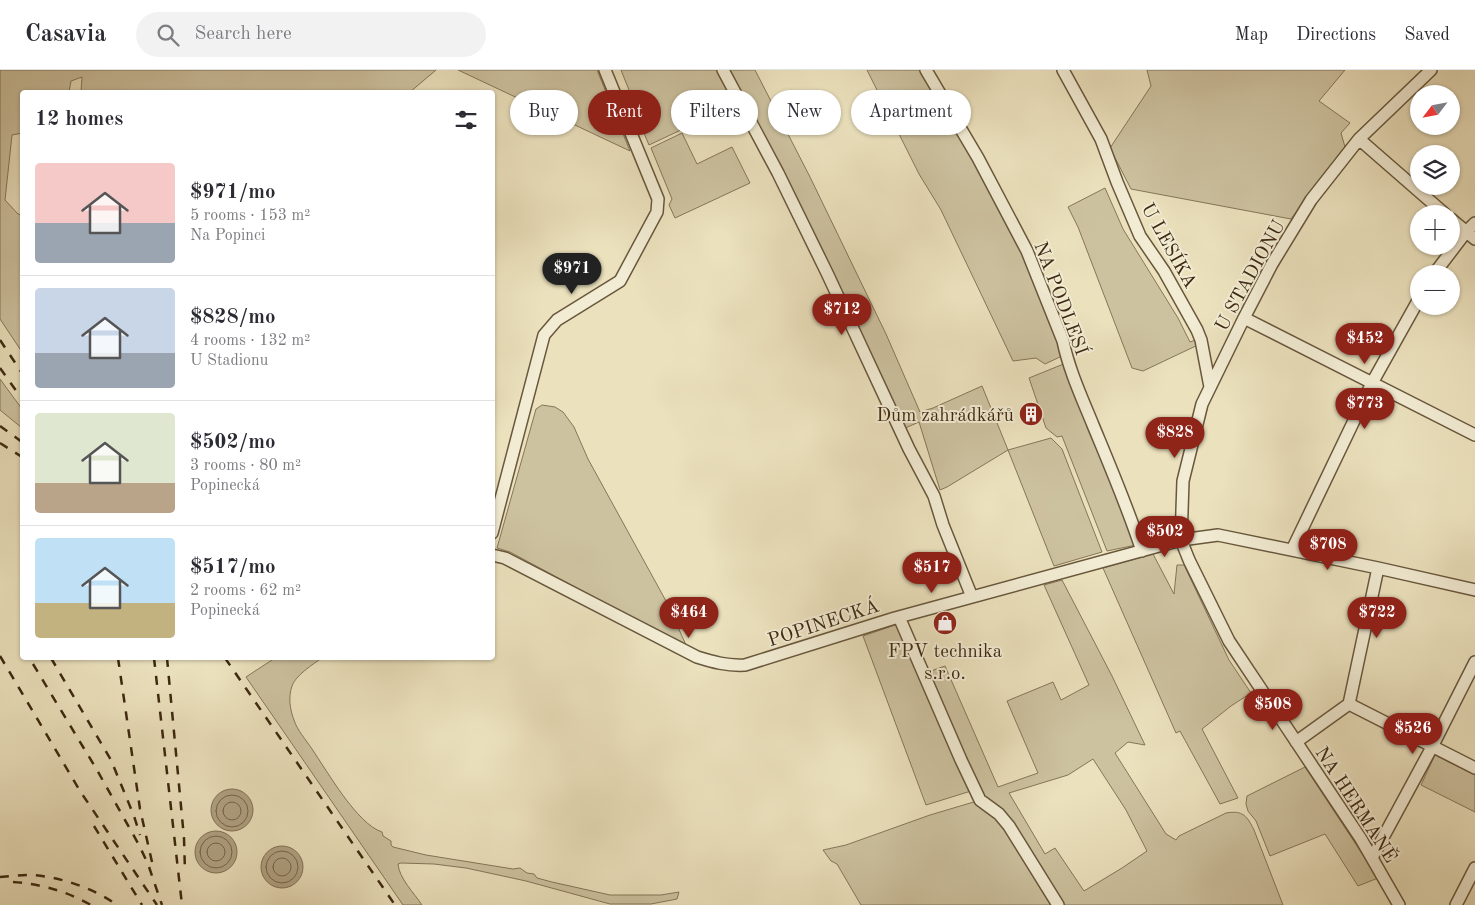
<!DOCTYPE html>
<meta charset="utf-8">
<style>
:root{--surface:#fff;--page:#f2f2f3;--text:#2b2b33;--muted:#7c7c81;--line:#e1e1e2;--accent:#8f2418}
body{margin:0;font-family:"Old Standard TT",serif;background:var(--page);color:var(--text);height:100vh;display:flex;flex-direction:column;font-size:19px;white-space:nowrap}
*{box-sizing:border-box;margin:0}
p{font-size:16px;color:var(--muted)}
.icon{flex:none;width:28px;height:28px;fill:none;stroke:currentColor;stroke-width:2;stroke-linecap:round;stroke-linejoin:round}
.map{position:relative;flex:1;overflow:hidden}
.details{position:absolute;left:20px;top:20px;width:475px;height:570px;display:flex;flex-direction:column;background:var(--surface);border-radius:5px;box-shadow:0 1px 4px #0004}
.details>*{flex:none}
.hud{position:absolute;left:510px;top:20px;width:475px;height:45px;display:flex;gap:10px}
.needle{width:32px;rotate:238deg}
.tools{position:absolute;left:1410px;top:15px;display:grid;gap:10px}
.tools a{display:grid;place-items:center;width:50px;height:50px;border-radius:50%;background:var(--surface);box-shadow:0 1px 4px #0004;font-size:25px}
.price{position:absolute;translate:-50% -42px;padding:0 11px;border-radius:18px;background:var(--accent);color:#fff;font-size:16px;line-height:32px;filter:drop-shadow(0 1px 2px #0008)}
.price::after{content:'';position:absolute;left:50%;top:30px;width:15px;height:11px;margin-left:-8px;background:inherit;clip-path:polygon(0 0,100% 0,50% 100%)}
.price.selected{background:#222;color:#fff}
ul{padding:0;list-style:none}
li{display:flex;align-items:center;gap:15px;height:125px;padding:0 15px}
li+li{border-top:1px solid var(--line)}
li span{display:grid;place-items:center;flex:none;width:140px;height:100px;border-radius:5px;color:#555}
li>.icon{margin-inline-start:auto}
span .icon{width:60px;height:60px;fill:#fffc;stroke-width:1}
li b{font-size:21px}
h2{display:flex;justify-content:space-between;align-items:center;height:60px;padding:0 15px;font-size:21px}
.chip{padding:0 18px;border-radius:22px;background:var(--surface);box-shadow:0 1px 4px #0004;font-size:18px;line-height:45px}
.chip.selected{background:var(--accent);color:#fff}
header{display:flex;align-items:center;gap:30px;box-sizing:border-box;height:70px;padding:0 25px;background:var(--surface);border-bottom:1px solid var(--line)}
header strong{font-size:24px}
nav{display:flex;gap:28px;margin-inline-start:auto;font-size:18px}
.search{width:350px;height:45px;background:var(--page);display:flex;align-items:center;gap:12px;box-sizing:border-box;padding:0 18px;border-radius:28px;color:var(--muted);font-size:19px}
.map>svg:first-child{display:block}
.green{fill:#cdc2a0;stroke:#857658;fill-rule:evenodd}
.water{fill:#b0a283;stroke:#827255}
.lines{fill:none;stroke-linecap:round;stroke-linejoin:round}
.shore{stroke:#76664a;stroke-width:1}
.minor-casing{stroke:#68573c;stroke-width:14}
.minor{stroke:#f2ecd4;stroke-width:11}
.rail{stroke:#3d2911;stroke-width:2.5;stroke-dasharray:9 9;stroke-linecap:butt}
.labels{text-anchor:middle;stroke-width:4;stroke-linejoin:round;paint-order:stroke}
.street-label{font-size:19px;fill:#3d2911;stroke:#f2ecd4}
.poi-label{font-size:19px;fill:#3d2911;stroke:#f2ecd4;text-anchor:end}
</style>
<header>
<strong>Casavia</strong>
<div class="search"><svg class="icon" aria-label="search" viewBox="0 0 24 24"><circle cx="10" cy="10" r="6"/><path d="M15 15l6 6"/></svg>Search here</div>
<nav><a>Map</a><a>Directions</a><a>Saved</a></nav>
</header>
<div class="map">
<svg width="1475" height="835" viewBox="0 0 1475 835">
<rect width="100%" height="100%" fill="#ebe1bd"/>
<filter id="stains"><feTurbulence type="fractalNoise" baseFrequency=".004" numOctaves="4"/><feColorMatrix values="0 0 0 0 .2 0 0 0 0 .09 0 0 0 0 .02 0 0 0 .5 -.17"/></filter>
<radialGradient id="worn" r=".72"><stop offset=".6" stop-color="#630" stop-opacity="0"/><stop offset="1" stop-color="#630" stop-opacity=".3"/></radialGradient>
<path class="green" d="M0 0H436L410 22H81L82 7 71 11 69 22H22V63L12 65 5 130 18 144 22 145V282L0 249Z
M458 0H597L630 81Z
M621 0H720L736 30 734 35 649 75 641 56 643 55Z
M727 0H755L810 107 886 264 920 342 933 338 982 316 1008 380 1051 368 1062 379 1102 482 1054 496 1008 380 947 417 940 420 919 352 903 359Z
M867 0H922L960 64 1021 179 1064 285 1045 294 1036 288 1013 291 941 140 919 104Z
M1147 0H1345L1319 31 1350 53 1341 63 1345 77 1291 149 1131 119 1110 78 1151 16Z
M682 63 697 94 732 77 750 113 675 148 669 135 672 129 651 78Z
M1105 118 1123 159 1178 248 1190 272 1198 269 1200 274 1143 301 1132 298 1078 157 1068 137Z
M1066 293 1136 475 1107 481 1062 366 1057 367 1046 358 1029 308Z
M0 309 22 339V358L0 340Z
M542 335 555 337 563 342 574 357 588 389 666 531 687 577 510 482 497 478 536 339Z
M1153 484 1174 524 1177 495H1184L1229 590 1251 623 1231 636 1202 659 1238 728 1220 734 1180 661 1176 663 1103 498Z
M1062 510 1112 606 1145 675 1128 672 1115 683 1166 764 1176 770 1179 766 1226 743C1243 740 1247 746 1254 760L1283 835H861L837 794 831 791 823 780 846 775 930 745 977 731 925 603 945 596 998 717 1038 703 1007 631 1053 612 1061 630 1089 615 1044 515ZM1093 689 1126 740 1147 781 1122 798 1084 821 1055 778 1045 784 1009 723 1068 705Z
M898 554 971 721 926 735 863 566Z
M275 588H322C313 594 295 606 292 616 288 627 290 640 294 650 297 660 306 670 312 679 327 701 357 754 382 762L383 766 391 771V775L393 777 426 785 513 799 520 798 527 803 534 804 537 808 552 812 610 825H661L679 822 677 829 651 834H610L526 811 466 798 434 794 401 793 398 794C399 808 414 823 422 835H403L246 607Z
M1435 685 1475 705V742L1421 715Z
M1305 697 1378 808 1358 816 1325 764 1270 786 1256 751 1248 741 1246 734 1247 726Z"/>
<path class="water" d="M211 740a21 21 0 1 1 42 0a21 21 0 1 1-42 0Z
M195 782a21 21 0 1 1 42 0a21 21 0 1 1-42 0Z
M261 797a21 21 0 1 1 42 0a21 21 0 1 1-42 0Z"/>
<g class="lines">
<path class="shore" d="M216 741a16 16 0 1 1 32 0a16 16 0 1 1-32 0Z
M223 741a9 9 0 1 1 18 0a9 9 0 1 1-18 0Z
M200 782a16 16 0 1 1 32 0a16 16 0 1 1-32 0Z
M207 782a9 9 0 1 1 18 0a9 9 0 1 1-18 0Z
M266 797a16 16 0 1 1 32 0a16 16 0 1 1-32 0Z
M273 797a9 9 0 1 1 18 0a9 9 0 1 1-18 0Z"/>
<g class="minor-casing">
<path id="minor" d="M723 0 778 103 827 203 909 379 934 426 943 455 972 527
M926 0 978 88 1027 181 1063 271C1069 300 1082 328 1093 355 1110 396 1128 438 1142 481
M1063 0 1101 69 1117 112 1140 166 1164 201 1197 260 1201 270 1210 317
M1359 69 1445 144
M1451 149 1475 169
M1434 204 1466 162 1475 153
M1244 248 1475 365
M492 463 544 265 557 250 620 211 657 142 658 129 605 0
M1292 480 1372 313 1419 229
M492 485 505 488 697 587C713 592 727 596 745 595L895 548 1181 470 1218 465 1378 498 1475 520
M899 547 961 690 980 730 999 744 1009 756 1058 835
M1349 634 1475 698
M1296 672 1349 634 1378 498
M1372 788 1432 677 1475 592
M1399 835 1361 769 1229 571 1189 490 1181 470 1183 411 1202 334 1244 248 1272 194 1311 130 1359 69 1431 0
M1456 835 1475 798"/>
</g>
<use href="#minor" class="minor"/>
<path class="rail" d="M0 270 22 303
M0 298 22 329
M0 356 22 372
M0 373 22 387
M0 586 80 721 157 835
M51 588 111 690 134 746 140 765
M118 588 140 739 152 792
M154 588 182 835
M167 588 184 768 185 802
M225 588 395 835
M33 594 97 700 139 775 148 794 162 835
M94 756 142 835
M0 807C10 806 21 805 32 805 61 807 93 818 117 835
M13 812C41 814 66 821 91 835"/>
</g>
<defs>
<g id="building-disc" transform="scale(1.25)"><circle r="9.5" fill="#8f2418" stroke="#f2ecd4"/><path d="M-4-6H4V6H1V3H-1V6H-4ZM-2.5-4.3h1.7v1.8h-1.7ZM.8-4.3h1.7v1.8H.8ZM-2.5-1h1.7V.8h-1.7ZM.8-1h1.7V.8H.8Z" fill="#fff"/></g>
<g id="shop-disc" transform="scale(1.25)"><circle r="9.5" fill="#8f2418" stroke="#f2ecd4"/><path d="M-5-2.5h2.3a2.7 3.5 0 0 1 5.4 0H5L5.5 6h-11ZM-1.5-2.5h3a1.5 2.3 0 0 0-3 0Z" fill="#fff"/></g>
</defs>
<g fill-rule="evenodd">
<use href="#building-disc" x="1031" y="344"/>
<use href="#shop-disc" x="945" y="553"/>
</g>
<g class="labels">
<g class="street-label">
<text transform="translate(1170 175) rotate(61)" y="7">U LESÍKA</text>
<text transform="translate(1249 205) rotate(-61)" y="7">U STADIONU</text>
<text transform="translate(1062 228) rotate(69)" y="7">NA PODLESÍ</text>
<text transform="translate(823 552) rotate(-18)" y="7">POPINECKÁ</text>
<text transform="translate(1357 734) rotate(57)" y="7">NA HERMANĚ</text>
</g>
<g class="poi-label">
<text x="1014" y="351">Dům zahrádkářů</text>
<text x="945" y="587" text-anchor="middle">FPV technika<tspan x="945" dy="22">s.r.o.</tspan></text>
</g>
</g>
<rect width="100%" height="100%" filter="url(#stains)"/>
<rect width="100%" height="100%" fill="url(#worn)"/>
</svg>
<div class="tools">
<a><svg class="needle" viewBox="-14 -14 28 28"><path d="M0-13l5 13h-10z" fill="#e53935"/><path d="M0 13l5-13h-10z" fill="#7c7c81"/></svg></a>
<a><svg class="icon" aria-label="layers" viewBox="0 0 24 24"><path d="M12 4l9 5-9 5-9-5zM3 14l9 5 9-5"/></svg></a>
<a>+</a>
<a>−</a>
</div>
<b class="price selected" style="left:572px;top:225px">$971</b>
<b class="price" style="left:842px;top:266px">$712</b>
<b class="price" style="left:1365px;top:295px">$452</b>
<b class="price" style="left:1365px;top:360px">$773</b>
<b class="price" style="left:1175px;top:389px">$828</b>
<b class="price" style="left:1165px;top:488px">$502</b>
<b class="price" style="left:1328px;top:501px">$708</b>
<b class="price" style="left:932px;top:524px">$517</b>
<b class="price" style="left:689px;top:569px">$464</b>
<b class="price" style="left:1377px;top:569px">$722</b>
<b class="price" style="left:1273px;top:661px">$508</b>
<b class="price" style="left:1413px;top:685px">$526</b>
<div class="hud">
<a class="chip">Buy</a>
<a class="chip selected">Rent</a>
<a class="chip">Filters</a>
<a class="chip">New</a>
<a class="chip">Apartment</a>
</div>
<section class="details">
<h2>12 homes<svg class="icon" aria-label="filters" viewBox="0 0 24 24"><path d="M4 7h16M4 17h16"/><circle cx="9" cy="7" r="2"/><circle cx="15" cy="17" r="2"/></svg></h2>
<ul>
<li><span style="background:linear-gradient(#f6c9c9 60%,#9aa5b1 0)"><svg class="icon" aria-label="home" viewBox="0 0 24 24"><path d="M3 11l9-7 9 7M6 9v11h12V9"/></svg></span><div><b>$971/mo</b><p>5 rooms · 153 m²</p><p>Na Popinci</p></div></li>
<li><span style="background:linear-gradient(#c9d6e8 65%,#9aa5b1 0)"><svg class="icon" aria-label="home" viewBox="0 0 24 24"><path d="M3 11l9-7 9 7M6 9v11h12V9"/></svg></span><div><b>$828/mo</b><p>4 rooms · 132 m²</p><p>U Stadionu</p></div></li>
<li><span style="background:linear-gradient(#dfe7d0 70%,#b9a48a 0)"><svg class="icon" aria-label="home" viewBox="0 0 24 24"><path d="M3 11l9-7 9 7M6 9v11h12V9"/></svg></span><div><b>$502/mo</b><p>3 rooms · 80 m²</p><p>Popinecká</p></div></li>
<li><span style="background:linear-gradient(#bfe0f5 65%,#c2b280 0)"><svg class="icon" aria-label="home" viewBox="0 0 24 24"><path d="M3 11l9-7 9 7M6 9v11h12V9"/></svg></span><div><b>$517/mo</b><p>2 rooms · 62 m²</p><p>Popinecká</p></div></li>
</ul>
</section>
</div>
